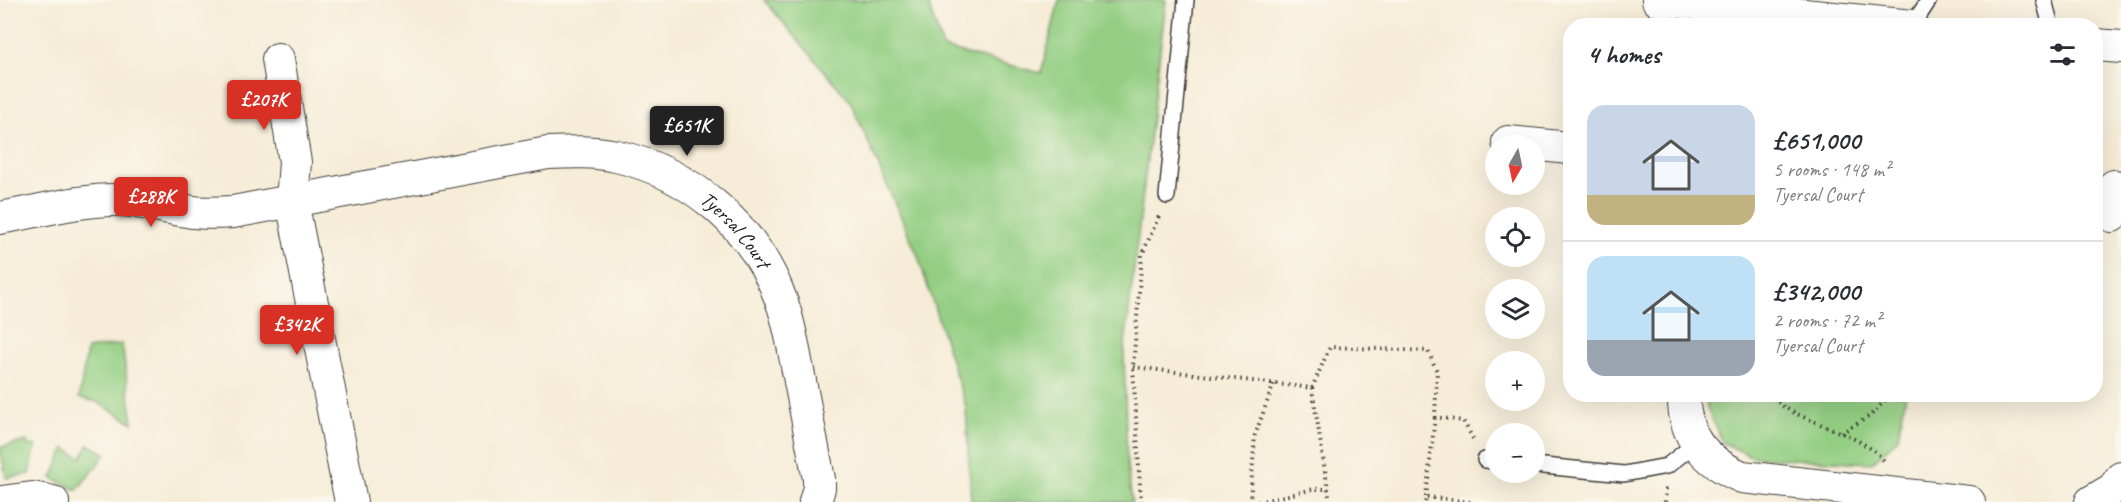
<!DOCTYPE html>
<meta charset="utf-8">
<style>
:root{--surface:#fff;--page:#f7f7f7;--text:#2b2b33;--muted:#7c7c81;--line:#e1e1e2;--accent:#d93025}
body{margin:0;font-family:Caveat,sans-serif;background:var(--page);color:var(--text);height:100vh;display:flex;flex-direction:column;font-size:22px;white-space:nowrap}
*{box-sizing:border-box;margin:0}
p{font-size:20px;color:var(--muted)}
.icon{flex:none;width:33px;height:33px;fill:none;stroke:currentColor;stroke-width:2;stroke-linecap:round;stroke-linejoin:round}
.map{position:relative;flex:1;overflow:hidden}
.panel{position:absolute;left:1563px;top:18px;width:540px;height:384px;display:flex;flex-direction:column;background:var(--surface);border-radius:24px;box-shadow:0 6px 24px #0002}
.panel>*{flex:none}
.needle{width:39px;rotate:189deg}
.tools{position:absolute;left:1485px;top:135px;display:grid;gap:12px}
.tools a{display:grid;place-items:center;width:60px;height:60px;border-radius:50%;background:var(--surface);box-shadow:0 6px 24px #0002;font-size:30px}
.price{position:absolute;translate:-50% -51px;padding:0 14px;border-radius:6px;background:var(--accent);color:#fff;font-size:20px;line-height:39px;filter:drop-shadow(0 2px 3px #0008)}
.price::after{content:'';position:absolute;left:50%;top:36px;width:18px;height:14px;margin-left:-9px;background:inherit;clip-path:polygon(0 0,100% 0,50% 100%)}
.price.selected{background:#222;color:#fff}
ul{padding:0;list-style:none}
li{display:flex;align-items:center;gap:18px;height:150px;padding:0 24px}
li+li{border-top:2px solid var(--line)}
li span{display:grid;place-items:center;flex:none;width:168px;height:120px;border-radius:18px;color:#555}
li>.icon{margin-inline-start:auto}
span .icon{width:72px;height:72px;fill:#fffc;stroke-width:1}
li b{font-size:26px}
h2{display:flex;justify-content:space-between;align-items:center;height:72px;padding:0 24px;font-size:26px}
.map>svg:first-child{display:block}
.green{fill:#93ce82;stroke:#58754f;stroke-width:1.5}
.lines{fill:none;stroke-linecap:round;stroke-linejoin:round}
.lane-casing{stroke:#3d3b38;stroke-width:18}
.street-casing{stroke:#3d3b38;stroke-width:34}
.path{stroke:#3d3b38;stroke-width:4;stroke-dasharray:1.5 4.5;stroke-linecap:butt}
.lane{stroke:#fff;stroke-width:15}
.street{stroke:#fff;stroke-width:32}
.labels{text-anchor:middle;stroke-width:4.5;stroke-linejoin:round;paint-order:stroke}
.street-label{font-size:21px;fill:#1c1c1c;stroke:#fbf7ec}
</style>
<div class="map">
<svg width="2121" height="502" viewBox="0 0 2121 502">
<rect width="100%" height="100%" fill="#fbf7ec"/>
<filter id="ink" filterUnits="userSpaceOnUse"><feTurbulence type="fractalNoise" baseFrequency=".0167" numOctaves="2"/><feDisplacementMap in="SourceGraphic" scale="12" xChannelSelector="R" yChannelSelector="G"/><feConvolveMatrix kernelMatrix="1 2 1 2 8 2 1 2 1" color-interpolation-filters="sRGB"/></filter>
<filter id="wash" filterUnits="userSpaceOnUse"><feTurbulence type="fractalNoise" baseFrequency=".008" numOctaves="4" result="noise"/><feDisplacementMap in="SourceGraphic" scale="24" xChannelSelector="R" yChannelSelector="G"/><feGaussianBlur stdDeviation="1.35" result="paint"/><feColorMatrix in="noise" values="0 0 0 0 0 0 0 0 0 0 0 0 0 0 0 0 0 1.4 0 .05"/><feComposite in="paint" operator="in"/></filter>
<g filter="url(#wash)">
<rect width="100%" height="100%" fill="#f6ecd7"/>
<path class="green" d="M764 0H927L943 48 1041 73 1059 0H1166L1124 353 1127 465 1132 502H971L966 407 918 256 850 101Z
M122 344 133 423 97 402 79 398 87 349Z
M1906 394 1898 438 1872 463 1753 457 1723 443 1706 406 1708 395Z
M27 441 28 446 36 445 30 474 6 478 0 447Z
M89 444 106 454 77 490 52 478 65 448 81 458Z"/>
</g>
<g filter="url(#ink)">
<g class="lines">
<g class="lane-casing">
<path id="lane" d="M2044 0 2051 26
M1912 26 1929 0
M1167 196 1186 0
M1485 460 1496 461
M1534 465 1624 474 1667 466 1696 443"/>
</g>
<g class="street-casing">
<g id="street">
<path d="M1658 0 1912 26"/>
<path d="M2096 45 2121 47"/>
<path d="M278 59 295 162 292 201 351 502"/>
<path d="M1508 142 1570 148"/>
<path d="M2112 216 2114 186 2121 187"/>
<path id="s1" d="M0 218C37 212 81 199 119 200 142 201 164 208 187 211 202 214 218 213 233 212L548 153C570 152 593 151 616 156 691 173 755 227 781 300 790 323 793 347 798 371 805 407 812 443 819 479V488L815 502"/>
<path d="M1684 394C1682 436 1706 462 1742 477L1969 502"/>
<path d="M1 502 32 498 53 502"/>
<path d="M2091 502 2113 489 2121 478"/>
</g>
</g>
<path class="path" d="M1133 367 1312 388 1330 502
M1312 388 1330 347 1428 351 1437 371 1435 417 1463 421 1475 442
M1769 394C1774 398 1779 403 1784 407 1809 423 1867 437 1884 461
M1841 433 1870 416 1891 394
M1426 497 1435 417
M1141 502 1133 367 1142 255 1159 216
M1250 502 1255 435 1274 383
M1258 502 1314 489H1329
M1425 502 1426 497 1472 502
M1665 502 1666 488"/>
<use href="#lane" class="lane"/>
<use href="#street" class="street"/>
</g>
</g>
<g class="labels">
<g class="street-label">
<text dy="7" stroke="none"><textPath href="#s1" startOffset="768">Tyersal Court</textPath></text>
</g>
</g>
</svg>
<div class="tools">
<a><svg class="needle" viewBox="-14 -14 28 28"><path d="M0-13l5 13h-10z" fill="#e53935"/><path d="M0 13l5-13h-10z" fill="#7c7c81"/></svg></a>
<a><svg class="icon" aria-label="locate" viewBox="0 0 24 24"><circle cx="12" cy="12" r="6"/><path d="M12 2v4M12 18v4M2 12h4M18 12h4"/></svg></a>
<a><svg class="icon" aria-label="layers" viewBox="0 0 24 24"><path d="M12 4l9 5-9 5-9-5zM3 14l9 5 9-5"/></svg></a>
<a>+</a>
<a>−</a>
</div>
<b class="price" style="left:264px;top:131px">£207K</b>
<b class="price selected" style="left:687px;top:157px">£651K</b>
<b class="price" style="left:151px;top:228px">£288K</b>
<b class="price" style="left:297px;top:356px">£342K</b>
<section class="panel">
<h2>4 homes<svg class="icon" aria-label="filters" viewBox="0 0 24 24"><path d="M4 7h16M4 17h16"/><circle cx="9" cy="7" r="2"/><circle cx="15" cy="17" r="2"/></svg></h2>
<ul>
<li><span style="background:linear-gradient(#c9d6e8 75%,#c2b280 0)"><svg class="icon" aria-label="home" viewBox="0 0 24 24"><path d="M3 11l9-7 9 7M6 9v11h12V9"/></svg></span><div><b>£651,000</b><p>5 rooms · 148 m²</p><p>Tyersal Court</p></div></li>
<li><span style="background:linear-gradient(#bfe0f5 70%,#9aa5b1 0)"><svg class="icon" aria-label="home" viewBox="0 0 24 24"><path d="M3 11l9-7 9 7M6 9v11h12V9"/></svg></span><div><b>£342,000</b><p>2 rooms · 72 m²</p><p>Tyersal Court</p></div></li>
</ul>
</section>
</div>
